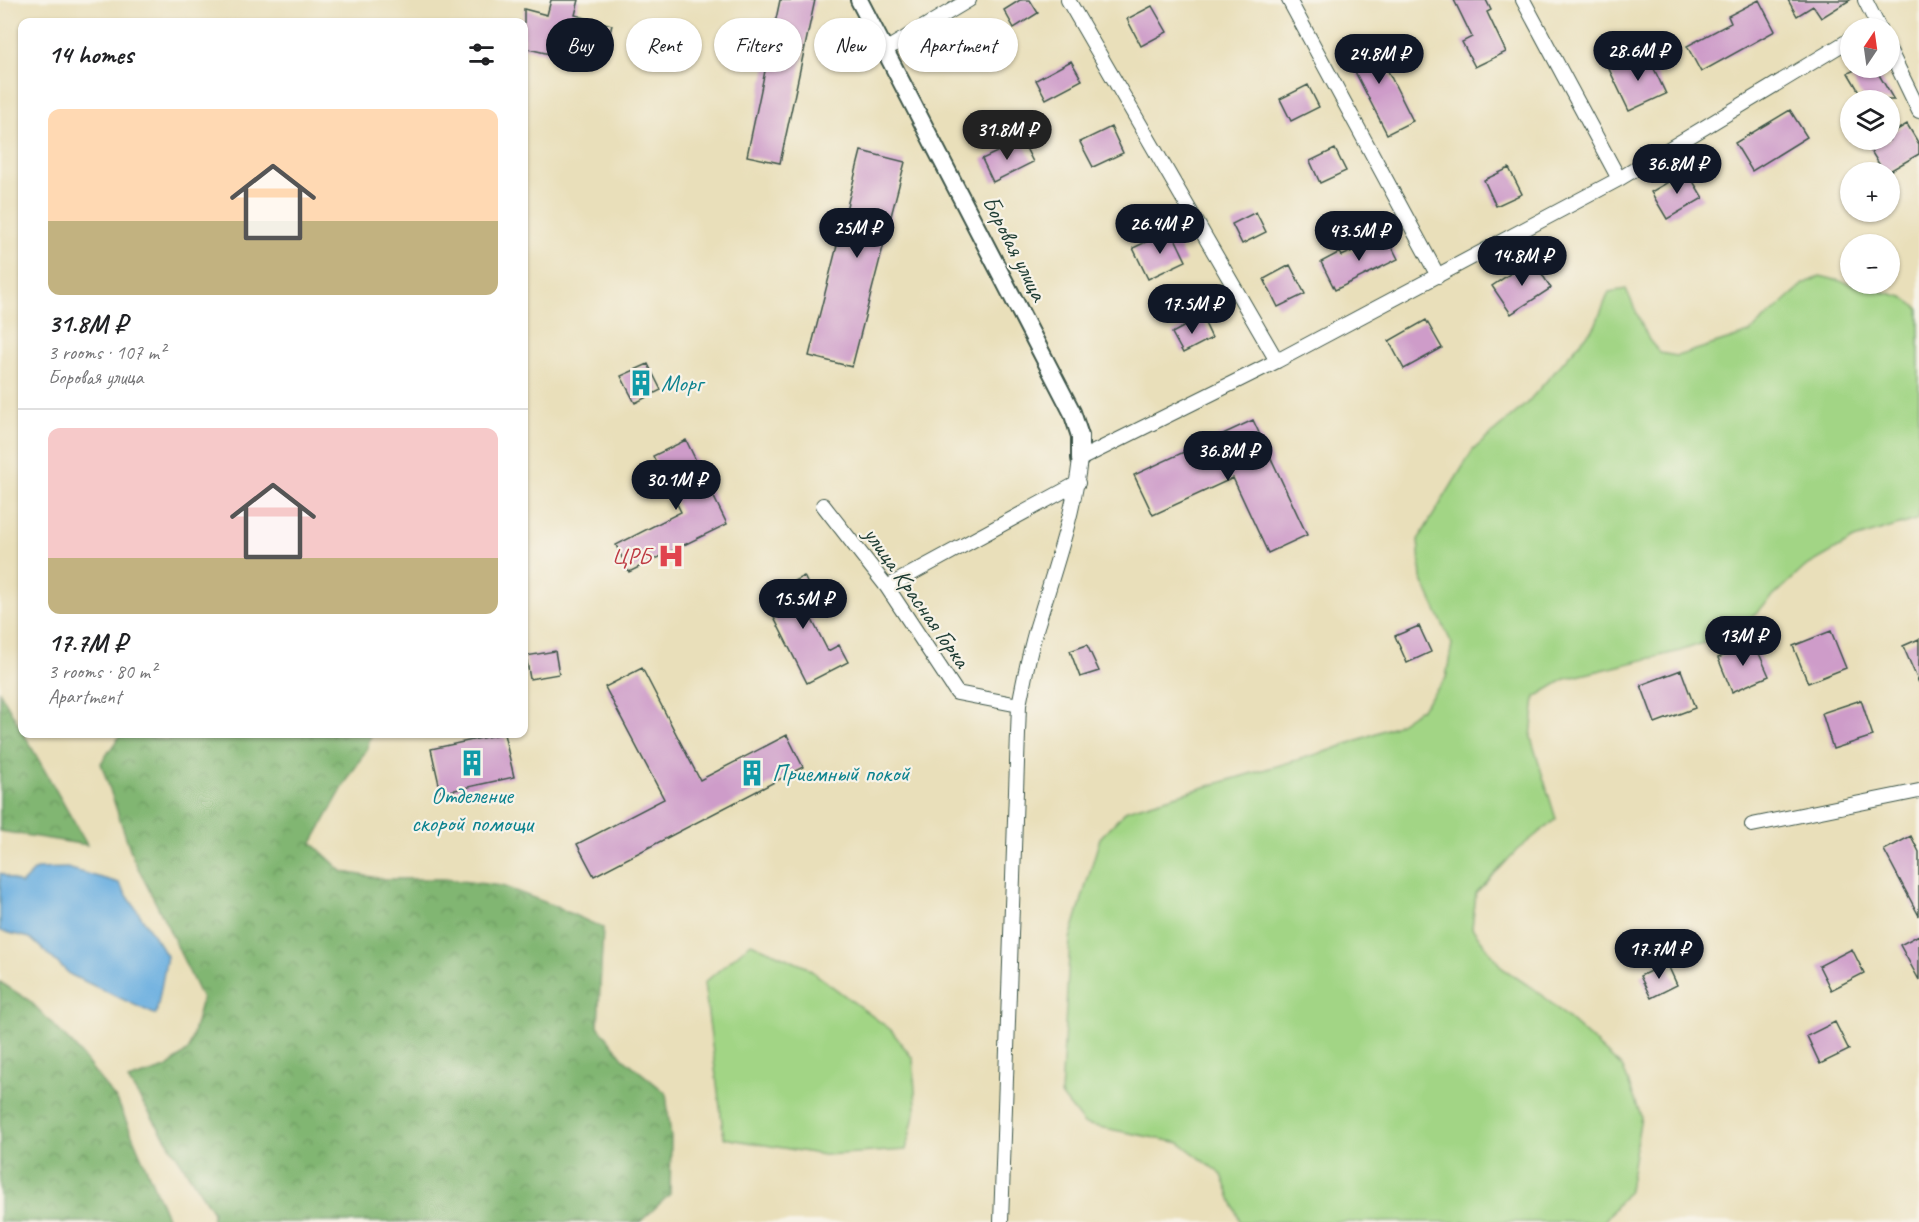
<!DOCTYPE html>
<meta charset="utf-8">
<style>
:root{--surface:#fff;--page:#f2f2f2;--text:#202124;--muted:#757577;--line:#e0e0e0;--accent:#111827}
body{margin:0;font-family:Caveat,sans-serif;background:var(--page);color:var(--text);height:100vh;display:flex;flex-direction:column;font-size:22px;white-space:nowrap}
*{box-sizing:border-box;margin:0}
p{font-size:20px;color:var(--muted)}
.icon{flex:none;width:33px;height:33px;fill:none;stroke:currentColor;stroke-width:2;stroke-linecap:round;stroke-linejoin:round}
.map{position:relative;flex:1;overflow:hidden}
.side{position:absolute;left:18px;top:18px;width:510px;height:720px;display:flex;flex-direction:column;background:var(--surface);border-radius:12px;box-shadow:0 2px 4px #0004}
.side>*{flex:none}
.banner{position:absolute;left:546px;top:18px;width:570px;height:54px;display:flex;gap:12px}
.needle{width:39px;rotate:13deg}
.tools{position:absolute;left:1840px;top:18px;display:grid;gap:12px}
.tools a{display:grid;place-items:center;width:60px;height:60px;border-radius:50%;background:var(--surface);box-shadow:0 2px 4px #0004;font-size:30px}
.price{position:absolute;translate:-50% -51px;padding:0 14px;border-radius:21px;background:var(--accent);color:#fff;font-size:20px;line-height:39px;filter:drop-shadow(0 2px 3px #0008)}
.price::after{content:'';position:absolute;left:50%;top:36px;width:18px;height:14px;margin-left:-9px;background:inherit;clip-path:polygon(0 0,100% 0,50% 100%)}
.price.selected{background:#222;color:#fff}
ul{padding:0;list-style:none}
li{display:grid;align-content:center;gap:12px;height:318px;padding:0 30px}
li+li{border-top:2px solid var(--line)}
li span{display:grid;place-items:center;height:186px;border-radius:12px;color:#555}
li>.icon{margin-inline-start:auto}
span .icon{width:108px;height:108px;fill:#fffc;stroke-width:1}
li b{font-size:26px}
h2{display:flex;justify-content:space-between;align-items:center;height:72px;padding:0 30px;font-size:26px}
.pill{padding:0 21px;border-radius:27px;background:var(--surface);box-shadow:0 2px 4px #0004;font-size:21px;line-height:54px}
.pill.selected{background:var(--accent);color:#fff}
.map>svg:first-child{display:block}
.grass{fill:#a2d585;stroke:#60895c;stroke-width:1.5}
.forest{fill:url(#forest-crowns);stroke:#507a53;stroke-width:1.5}
.water{fill:#6bafe0;stroke:#45768a;stroke-width:1.5}
.building{fill:#ce9cc9}
.lines{fill:none;stroke-linecap:round;stroke-linejoin:round}
.minor-casing{stroke:#3d5548;stroke-width:16}
.tertiary-casing{stroke:#3d5548;stroke-width:20}
.minor{stroke:#fff;stroke-width:14}
.tertiary{stroke:#fff;stroke-width:16}
.labels{text-anchor:middle;stroke-width:4.5;stroke-linejoin:round;paint-order:stroke}
.street-label{font-size:24px;fill:#1f3d34;stroke:#f7f3e8}
.culture-label{font-size:24px;fill:#0d838f;stroke:#f7f3e8;text-anchor:start}
.health-label{font-size:24px;fill:#be3a42;stroke:#f7f3e8;text-anchor:end}
</style>
<div class="map">
<svg width="1919" height="1222" viewBox="0 0 1919 1222">
<defs>
<pattern id="forest-crowns" width="20" height="18" patternUnits="userSpaceOnUse" patternTransform="scale(1.5)"><rect width="20" height="18" fill="#81b672"/><path d="M2 6a3 3 0 1 1 6 0M12 15a3 3 0 1 1 6 0" fill="none" stroke="#69955e"/></pattern>
</defs>
<rect width="100%" height="100%" fill="#f7f3e8"/>
<filter id="ink" filterUnits="userSpaceOnUse"><feTurbulence type="fractalNoise" baseFrequency=".0167" numOctaves="2"/><feDisplacementMap in="SourceGraphic" scale="12" xChannelSelector="R" yChannelSelector="G"/><feConvolveMatrix kernelMatrix="1 2 1 2 8 2 1 2 1" color-interpolation-filters="sRGB"/></filter>
<filter id="wash" filterUnits="userSpaceOnUse"><feTurbulence type="fractalNoise" baseFrequency=".008" numOctaves="4" result="noise"/><feDisplacementMap in="SourceGraphic" scale="24" xChannelSelector="R" yChannelSelector="G"/><feGaussianBlur stdDeviation="1.35" result="paint"/><feColorMatrix in="noise" values="0 0 0 0 0 0 0 0 0 0 0 0 0 0 0 0 0 1.4 0 .05"/><feComposite in="paint" operator="in"/></filter>
<g filter="url(#wash)">
<rect width="100%" height="100%" fill="#e9dfba"/>
<path class="grass" d="M1820 276 1903 297 1919 309V519L1854 539 1805 567 1735 632 1680 651 1565 679 1535 697 1531 738 1556 819 1517 850 1476 894 1472 928 1502 968 1540 993 1623 1068 1641 1116 1629 1190 1605 1220 1603 1222H1240L1222 1175 1180 1143 1084 1124 1061 1095 1070 939 1100 838 1127 810 1331 750 1395 726 1423 707 1446 678 1452 644 1421 578 1418 540 1473 450 1526 404 1595 326 1609 292 1626 289 1649 340 1660 353 1677 356 1749 333 1804 284Z
M751 943 806 967 891 1030 913 1059 916 1107 906 1150 824 1155 724 1138 704 983Z"/>
<path class="forest" d="M0 692 87 845 0 831Z
M121 734 169 740 176 734H371L367 749 346 782 312 843 343 872 384 879H444L502 886 547 903 603 928 598 1026 623 1058 666 1093 671 1138 670 1194 640 1222H212L213 1212 128 1080 166 1068 189 1049 202 999 168 927 133 858 101 763Z
M0 982 30 1001 75 1047 118 1102 169 1222H0Z"/>
<path class="water" d="M67 868 119 883 167 956 156 1015 71 975 30 938 0 931V873L21 884 36 869Z"/>
<g id="blocks">
<path class="building" d="M551 0H579L575 15 612 25 606 49 554 36 550 54 524 48V9L547 15Z
M780 0H815L780 163 747 156Z
M1020 0H1030L1038 13 1014 28 1004 10Z
M1454 0H1486L1491 10 1487 12 1506 52 1475 67 1462 42 1472 37Z
M1759 0 1775 31 1701 72 1687 46 1731 23 1728 16Z
M1788 0H1850L1821 18 1813 6 1797 16Z
M1152 6 1167 32 1141 46 1127 19Z
M1374 38 1389 69H1387L1413 121 1387 134 1345 52Z
M1646 52 1666 94 1629 111 1609 69Z
M1071 61 1082 80 1046 99 1036 80Z
M1859 68H1875L1894 100H1864L1848 73Z
M1308 85 1319 107 1291 121 1280 99Z
M1790 110 1807 137 1752 171 1735 143Z
M1907 124 1919 144V154L1888 172H1884L1869 148 1882 140H1890V134Z
M1111 127 1123 153 1093 167 1080 142Z
M1022 140 1033 162 993 182 982 159Z
M1335 149 1346 171 1320 183 1310 161Z
M861 151 905 162 852 367 809 356Z
M1509 168 1522 194 1496 206 1484 180Z
M1687 171 1703 198 1667 219 1651 192Z
M1256 212 1266 232 1242 244 1232 224Z
M1171 230 1186 261 1148 279 1133 248Z
M1386 235 1398 259 1335 290 1321 262 1340 252 1342 256Z
M1532 259 1551 288 1511 314 1492 286Z
M1290 265 1305 294 1278 307 1264 279Z
M1202 317 1212 338 1183 353 1172 333Z
M1426 320 1442 348 1404 369 1389 341Z
M648 364 661 390 635 403 621 376Z
M1253 420 1307 535 1268 553 1233 478 1153 515 1134 475Z
M686 440 727 524 629 572 616 545 681 512 653 456Z
M804 576 814 597 803 602 828 651 839 645 848 662 807 683 763 596Z
M1419 626 1431 652 1407 663 1395 636Z
M1831 631 1846 668 1808 683 1793 646Z
M1919 639V683L1903 646Z
M1754 642 1769 676 1732 692 1718 658Z
M1087 645 1099 671 1080 677 1070 651Z
M555 651 559 674 530 679 526 656Z
M642 668 700 780 787 735 803 767 594 876 577 844 664 799 605 687Z
M1681 670 1695 708 1655 723 1641 685Z
M1861 700 1873 736 1833 749 1822 713Z
M500 734H504L514 777 441 793 431 749Z
M1911 836 1919 852V916L1884 850Z
M1919 935V980L1900 945Z
M1852 949 1864 973 1831 990 1819 966Z
M1667 963 1677 985 1651 998 1640 976Z
M1835 1022 1849 1050 1820 1064 1807 1036Z"/>
</g>
</g>
<g filter="url(#ink)">
<use href="#blocks" fill-opacity="0" stroke="#3d5548" stroke-width="1.5"/>
<g class="lines">
<g class="minor-casing">
<path id="minor" d="M1068 0 1277 361
M1289 0 1438 276
M1523 0 1619 179
M1865 0 1879 28
M885 50 969 0
M1890 51 1919 111
M823 505 887 587 957 693 1019 705
M887 587 1078 483
M1752 825 1919 791
M1001 1222 1019 705C1025 676 1030 647 1039 620 1055 567 1074 514 1080 459L1277 361 1619 179 1851 39"/>
</g>
<g class="tertiary-casing">
<path id="tertiary" d="M859 0 1072 412 1080 436V459"/>
</g>
<use href="#minor" class="minor"/>
<use href="#tertiary" class="tertiary"/>
</g>
</g>
<defs>
<g id="building-bare" transform="scale(2.07)"><path d="M-4-6H4V6H1V3H-1V6H-4ZM-2.5-4.3h1.7v1.8h-1.7ZM.8-4.3h1.7v1.8H.8ZM-2.5-1h1.7V.8h-1.7ZM.8-1h1.7V.8H.8Z" fill="#0f9aa8" stroke="#f7f3e8" stroke-width="2.5" paint-order="stroke"/></g>
<g id="hospital-bare" transform="scale(2.07)"><path d="M-5-5h3v3.5h4V-5h3V5h-3V1.5h-4V5h-3Z" fill="#e0444e" stroke="#f7f3e8" stroke-width="2.5" paint-order="stroke"/></g>
</defs>
<g fill-rule="evenodd">
<use href="#building-bare" x="641" y="383"/>
<use href="#hospital-bare" x="671" y="556"/>
<use href="#building-bare" x="472" y="763"/>
<use href="#building-bare" x="752" y="773"/>
</g>
<g class="labels">
<g class="street-label">
<text transform="translate(1015 248) rotate(63)" y="8">Боровая улица</text>
<text transform="translate(917 597) rotate(55)" y="8">улица Красная Горка</text>
</g>
<g class="culture-label">
<text x="661" y="391">Морг</text>
<text x="772" y="781">Приемный покой</text>
<text x="472" y="803" text-anchor="middle">Отделение<tspan x="472" dy="28">скорой помощи</tspan></text>
</g>
<g class="health-label">
<text x="651" y="564">ЦРБ</text>
</g>
</g>
</svg>
<div class="tools">
<a><svg class="needle" viewBox="-14 -14 28 28"><path d="M0-13l5 13h-10z" fill="#e53935"/><path d="M0 13l5-13h-10z" fill="#757577"/></svg></a>
<a><svg class="icon" aria-label="layers" viewBox="0 0 24 24"><path d="M12 4l9 5-9 5-9-5zM3 14l9 5 9-5"/></svg></a>
<a>+</a>
<a>−</a>
</div>
<b class="price" style="left:1638px;top:82px">28.6M ₽</b>
<b class="price" style="left:1379px;top:85px">24.8M ₽</b>
<b class="price selected" style="left:1007px;top:161px">31.8M ₽</b>
<b class="price" style="left:1677px;top:195px">36.8M ₽</b>
<b class="price" style="left:1160px;top:255px">26.4M ₽</b>
<b class="price" style="left:857px;top:259px">25M ₽</b>
<b class="price" style="left:1359px;top:262px">43.5M ₽</b>
<b class="price" style="left:1522px;top:287px">14.8M ₽</b>
<b class="price" style="left:1192px;top:335px">17.5M ₽</b>
<b class="price" style="left:1228px;top:482px">36.8M ₽</b>
<b class="price" style="left:676px;top:511px">30.1M ₽</b>
<b class="price" style="left:803px;top:630px">15.5M ₽</b>
<b class="price" style="left:1743px;top:667px">13M ₽</b>
<b class="price" style="left:1659px;top:980px">17.7M ₽</b>
<div class="banner">
<a class="pill selected">Buy</a>
<a class="pill">Rent</a>
<a class="pill">Filters</a>
<a class="pill">New</a>
<a class="pill">Apartment</a>
</div>
<section class="side">
<h2>14 homes<svg class="icon" aria-label="filters" viewBox="0 0 24 24"><path d="M4 7h16M4 17h16"/><circle cx="9" cy="7" r="2"/><circle cx="15" cy="17" r="2"/></svg></h2>
<ul>
<li><span style="background:linear-gradient(#ffd9b3 60%,#c2b280 0)"><svg class="icon" aria-label="home" viewBox="0 0 24 24"><path d="M3 11l9-7 9 7M6 9v11h12V9"/></svg></span><div><b>31.8M ₽</b><p>3 rooms · 107 m²</p><p>Боровая улица</p></div></li>
<li><span style="background:linear-gradient(#f6c9c9 70%,#c2b280 0)"><svg class="icon" aria-label="home" viewBox="0 0 24 24"><path d="M3 11l9-7 9 7M6 9v11h12V9"/></svg></span><div><b>17.7M ₽</b><p>3 rooms · 80 m²</p><p>Apartment</p></div></li>
</ul>
</section>
</div>
